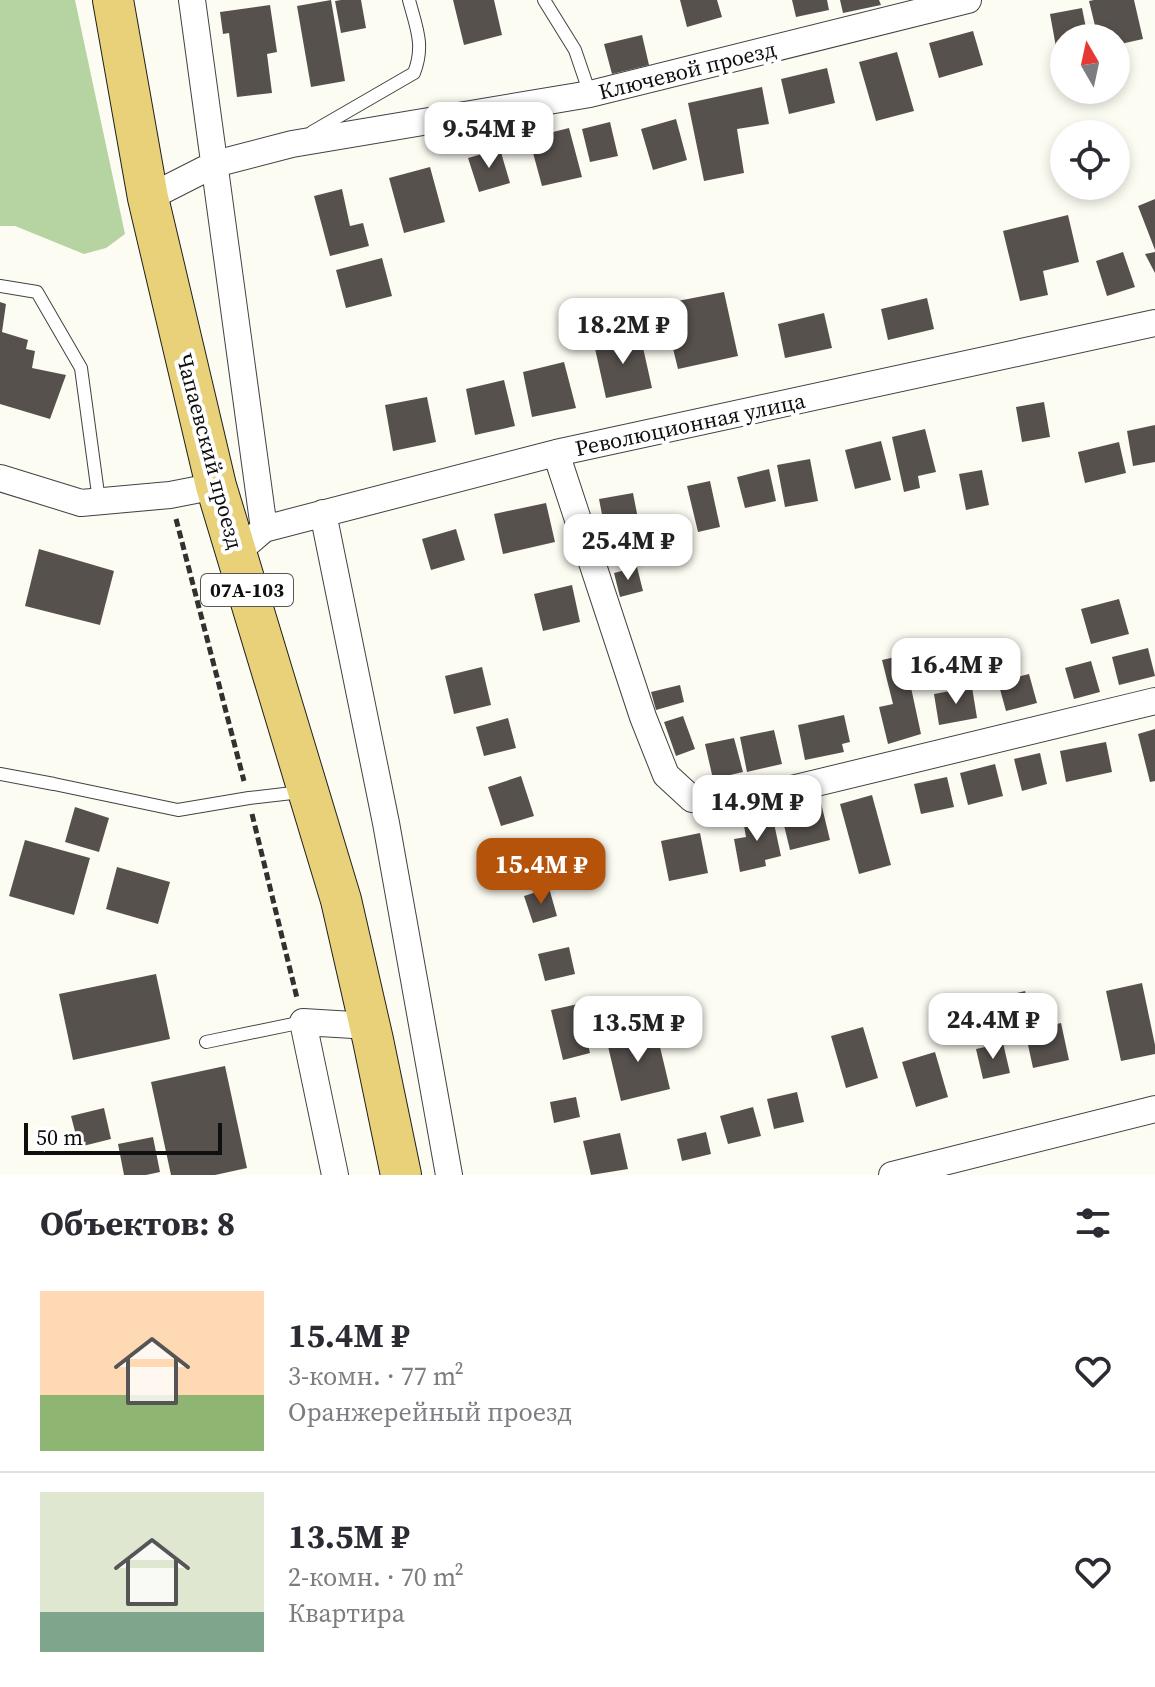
<!DOCTYPE html>
<html lang="ru">
<meta charset="utf-8">
<style>
:root{--surface:#fff;--page:#f7f7f7;--text:#2b2b33;--muted:#7c7c81;--line:#e1e1e2;--accent:#b45309}
body{margin:0;font-family:"Source Serif 4",serif;background:var(--page);color:var(--text);height:100vh;display:flex;flex-direction:column;font-size:30px;white-space:nowrap}
*{box-sizing:border-box;margin:0}
p{font-size:26px;color:var(--muted)}
.icon{flex:none;width:44px;height:44px;fill:none;stroke:currentColor;stroke-width:2;stroke-linecap:round;stroke-linejoin:round}
.map{position:relative;height:1175px;overflow:hidden}
.drawer{display:flex;flex-direction:column;background:var(--surface);flex:1}
.drawer>*{flex:none}
.needle{width:52px;rotate:351deg}
.fabs{position:absolute;left:1050px;top:24px;display:grid;gap:16px}
.fabs a{display:grid;place-items:center;width:80px;height:80px;border-radius:50%;background:var(--surface);box-shadow:0 4px 12px #0003;font-size:40px}
.scale{position:absolute;left:24px;bottom:20px;width:198px;box-sizing:border-box;padding-left:8px;border:4px solid #0f0f0f;border-top:0;font-size:22px;line-height:28px;white-space:nowrap;color:#0f0f0f;-webkit-text-stroke:6px #fff;paint-order:stroke}
.price{position:absolute;translate:-50% -68px;padding:0 18px;border-radius:16px;background:#fff;color:#222;font-size:26px;line-height:52px;filter:drop-shadow(0 2px 4px #0008)}
.price::after{content:'';position:absolute;left:50%;top:48px;width:24px;height:18px;margin-left:-12px;background:inherit;clip-path:polygon(0 0,100% 0,50% 100%)}
.price.current{background:var(--accent);color:#fff}
ul{padding:0;list-style:none}
li{display:flex;align-items:center;gap:24px;height:200px;padding:0 40px}
li+li{border-top:2px solid var(--line)}
li span{display:grid;place-items:center;flex:none;width:224px;height:160px;border-radius:0px;color:#555}
li>.icon{margin-inline-start:auto}
span .icon{width:96px;height:96px;fill:#fffc;stroke-width:1}
li b{font-size:34px}
h2{display:flex;justify-content:space-between;align-items:center;height:96px;padding:0 40px;font-size:34px}
.map>svg:first-child{display:block}
.forest{fill:#b6d4a1}
.building{fill:#57514d}
.lines{fill:none;stroke-linecap:round;stroke-linejoin:round}
.lane-casing{stroke:#424242;stroke-width:14}
.street-casing{stroke:#424242;stroke-width:28}
.primary-casing{stroke:#202020;stroke-width:42}
.path{stroke:#313131;stroke-width:5;stroke-dasharray:8 4;stroke-linecap:butt}
.lane{stroke:#fff;stroke-width:12}
.street{stroke:#fff;stroke-width:26}
.primary{stroke:#e8d178;stroke-width:40}
.labels{text-anchor:middle;stroke-width:8;stroke-linejoin:round;paint-order:stroke}
.shield{fill:#fff;stroke:#575757;stroke-width:2}
.shield-label{font-size:20px;font-weight:bold;fill:#0f0f0f}
.street-label{font-size:22px;fill:#0f0f0f;stroke:#fff}
</style>
<div class="map">
<svg width="1155" height="1175" viewBox="0 0 1155 1175">
<rect width="100%" height="100%" fill="#fdfcf3"/>
<path class="forest" d="M0 0H75L125 234 106 248 84 254 15 226H0Z"/>
<path class="building" d="M331 0 345 81 311 87 297 6Z
M341 0H361L366 28 341 33 335 1Z
M453 0H494L502 35 464 45Z
M680 0H717L722 17 687 27Z
M792 0H827L829 10 796 17Z
M840 0H879L881 5 843 13Z
M1094 0H1134L1143 39 1116 45V38H1098L1089 1Z
M270 5 277 52 267 54 272 93 237 97 229 33 223 34 220 12Z
M1082 8 1088 38H1064V45L1056 47 1050 14Z
M973 31 983 65 939 78 929 43Z
M642 35 649 65 612 74 604 44Z
M897 52 914 111 876 121 859 62Z
M827 68 835 103 789 114 781 79Z
M762 87 769 124 737 129 744 173 704 181 688 103Z
M676 119 687 160 653 170 641 129Z
M610 122 618 156 590 162 582 129Z
M569 128 582 177 542 186 529 138Z
M500 149 510 183 479 192 468 158Z
M430 167 445 222 404 233 389 178Z
M342 189 350 226 363 223 369 246 330 256 314 196Z
M1155 199V250L1138 206Z
M1068 215 1079 262 1043 271 1048 295 1020 301 1003 231Z
M1123 252 1135 287 1107 296 1096 261Z
M1155 252V273L1145 254Z
M382 258 392 296 346 308 336 270Z
M724 292 738 356 678 369 662 304Z
M927 298 934 329 888 340 881 309Z
M0 302 6 304 2 332 28 340 26 349 35 351 32 368 66 375 50 419 0 404Z
M824 313 832 348 785 358 778 324Z
M640 334 652 388 606 398 594 344Z
M564 362 576 408 532 417 523 372Z
M504 380 515 426 475 435 466 389Z
M427 397 436 442 393 451 385 405Z
M1044 402 1050 437 1022 442 1016 407Z
M1155 425V462L1133 466 1127 431Z
M925 429 936 472 918 476 920 488 904 492 892 437Z
M881 441 891 480 855 489 845 450Z
M1119 442 1126 473 1085 483 1078 452Z
M810 459 818 501 785 507 777 465Z
M769 469 776 501 745 508 737 477Z
M982 470 989 505 966 510 959 474Z
M710 481 720 527 698 532 687 486Z
M633 493 640 529 606 535 599 499Z
M546 503 555 542 503 554 494 514Z
M456 529 465 560 431 570 422 539Z
M39 549 114 571 100 625 25 606Z
M637 567 643 591 620 597 614 573Z
M572 585 580 622 543 631 534 594Z
M1119 599 1129 634 1091 644 1081 609Z
M1148 648 1155 676 1119 685 1112 657Z
M904 655 921 734 888 744 879 707 893 704 882 660Z
M1091 661 1100 692 1074 699 1065 668Z
M482 667 491 705 454 714 445 676Z
M1029 674 1037 703 1006 711 998 682Z
M680 685 684 702 656 710 651 692Z
M972 687 977 718 939 725 934 694Z
M844 715 850 742 842 744 844 752 805 760 798 725Z
M683 716 695 749 676 756 664 722Z
M508 718 516 748 484 756 476 727Z
M1155 729V781L1150 782 1138 734Z
M774 730 782 764 747 772 740 737Z
M734 738 743 772 713 779 705 744Z
M1106 742 1112 772 1066 782 1060 751Z
M1040 753 1047 784 1022 791 1014 759Z
M995 764 1003 796 968 805 960 773Z
M521 776 534 816 501 826 488 787Z
M947 777 954 807 921 814 914 784Z
M872 795 891 865 859 874 840 804Z
M821 803 830 840 790 850 781 813Z
M75 807 109 818 99 852 65 842Z
M772 814 781 856 765 860 766 866 740 872 734 839 746 837 743 820Z
M700 833 708 873 669 881 661 841Z
M25 840 90 858 74 915 9 896Z
M526 848 533 877 501 886 494 857Z
M117 867 170 882 158 924 106 909Z
M549 888 557 916 533 923 524 896Z
M569 947 575 974 545 981 538 954Z
M156 974 170 1039 73 1060 59 994Z
M1142 983 1155 1045V1054L1121 1061 1106 991Z
M1025 991 1032 1017 989 1028 982 1002Z
M578 1004 590 1053 563 1060 551 1010Z
M1061 1023 1069 1060 1033 1068 1025 1031Z
M655 1026 670 1089 621 1101 606 1038Z
M863 1027 878 1078 846 1088 831 1036Z
M1003 1043 1010 1073 983 1079 976 1049Z
M935 1052 948 1097 916 1107 902 1062Z
M225 1066 247 1168 215 1175H171L151 1082Z
M797 1092 804 1122 774 1129 767 1099Z
M576 1097 580 1117 554 1123 550 1102Z
M753 1107 761 1136 728 1144 720 1116Z
M104 1108 111 1139 79 1147 71 1116Z
M706 1132 711 1154 682 1161 677 1139Z
M620 1133 628 1169 591 1175 583 1141Z
M153 1137 160 1172 146 1175H124L118 1144Z"/>
<g class="lines">
<g class="lane-casing">
<path id="lane" d="M544 0 575 50 590 94
M312 132 414 73C425 45 416 27 409 0
M0 286 37 292 81 368 99 501
M0 774 54 784 178 810 249 798 301 792
M206 1042 303 1022"/>
</g>
<g class="street-casing">
<path id="street" d="M192 0 264 529
M148 198 215 164 292 144 590 94 968 0
M556 453 643 717 666 775 692 799 734 803 1155 701
M0 478 81 503 170 495 216 486
M323 513 386 823 449 1175
M236 553 264 529 556 453 1155 323
M335 1175 303 1022 370 1026
M892 1175 1155 1109"/>
</g>
<g class="primary-casing">
<path id="primary" d="M113 0 148 198 216 486 341 900 373 1040 401 1175"/>
</g>
<path class="path" d="M176 519 244 781
M252 814 297 998"/>
<use href="#lane" class="lane"/>
<use href="#street" class="street"/>
<use href="#primary" class="primary"/>
</g>
<g class="labels">
<rect class="shield" x="201" y="574" width="92" height="32" rx="6"/>
<g class="shield-label">
<text x="247" y="597">07А-103</text>
</g>
<g class="street-label">
<text transform="translate(687 70) rotate(-14)" y="8">Ключевой проезд</text>
<text transform="translate(690 424) rotate(-12)" y="8">Революционная улица</text>
<text transform="translate(210 451) rotate(75)" y="8">Чапаевский проезд</text>
</g>
</g>
</svg>
<div class="fabs">
<a><svg class="needle" viewBox="-14 -14 28 28"><path d="M0-13l5 13h-10z" fill="#e53935"/><path d="M0 13l5-13h-10z" fill="#7c7c81"/></svg></a>
<a><svg class="icon" aria-label="locate" viewBox="0 0 24 24"><circle cx="12" cy="12" r="6"/><path d="M12 2v4M12 18v4M2 12h4M18 12h4"/></svg></a>
</div>
<div class="scale">50 m</div>
<b class="price" style="left:489px;top:170px">9.54M ₽</b>
<b class="price" style="left:623px;top:366px">18.2M ₽</b>
<b class="price" style="left:628px;top:582px">25.4M ₽</b>
<b class="price" style="left:956px;top:706px">16.4M ₽</b>
<b class="price" style="left:757px;top:843px">14.9M ₽</b>
<b class="price current" style="left:541px;top:906px">15.4M ₽</b>
<b class="price" style="left:993px;top:1061px">24.4M ₽</b>
<b class="price" style="left:638px;top:1064px">13.5M ₽</b>
</div>
<section class="drawer">
<h2>Объектов: 8<svg class="icon" aria-label="filters" viewBox="0 0 24 24"><path d="M4 7h16M4 17h16"/><circle cx="9" cy="7" r="2"/><circle cx="15" cy="17" r="2"/></svg></h2>
<ul>
<li><span style="background:linear-gradient(#ffd9b3 65%,#8fb573 0)"><svg class="icon" aria-label="home" viewBox="0 0 24 24"><path d="M3 11l9-7 9 7M6 9v11h12V9"/></svg></span><div><b>15.4M ₽</b><p>3-комн. · 77 m²</p><p>Оранжерейный проезд</p></div><svg class="icon" aria-label="heart" viewBox="0 0 24 24"><path d="M12 20l-8-8c-3-5 5-10 8-4 3-6 11-1 8 4z"/></svg></li>
<li><span style="background:linear-gradient(#dfe7d0 75%,#7fa58c 0)"><svg class="icon" aria-label="home" viewBox="0 0 24 24"><path d="M3 11l9-7 9 7M6 9v11h12V9"/></svg></span><div><b>13.5M ₽</b><p>2-комн. · 70 m²</p><p>Квартира</p></div><svg class="icon" aria-label="heart" viewBox="0 0 24 24"><path d="M12 20l-8-8c-3-5 5-10 8-4 3-6 11-1 8 4z"/></svg></li>
</ul>
</section>
